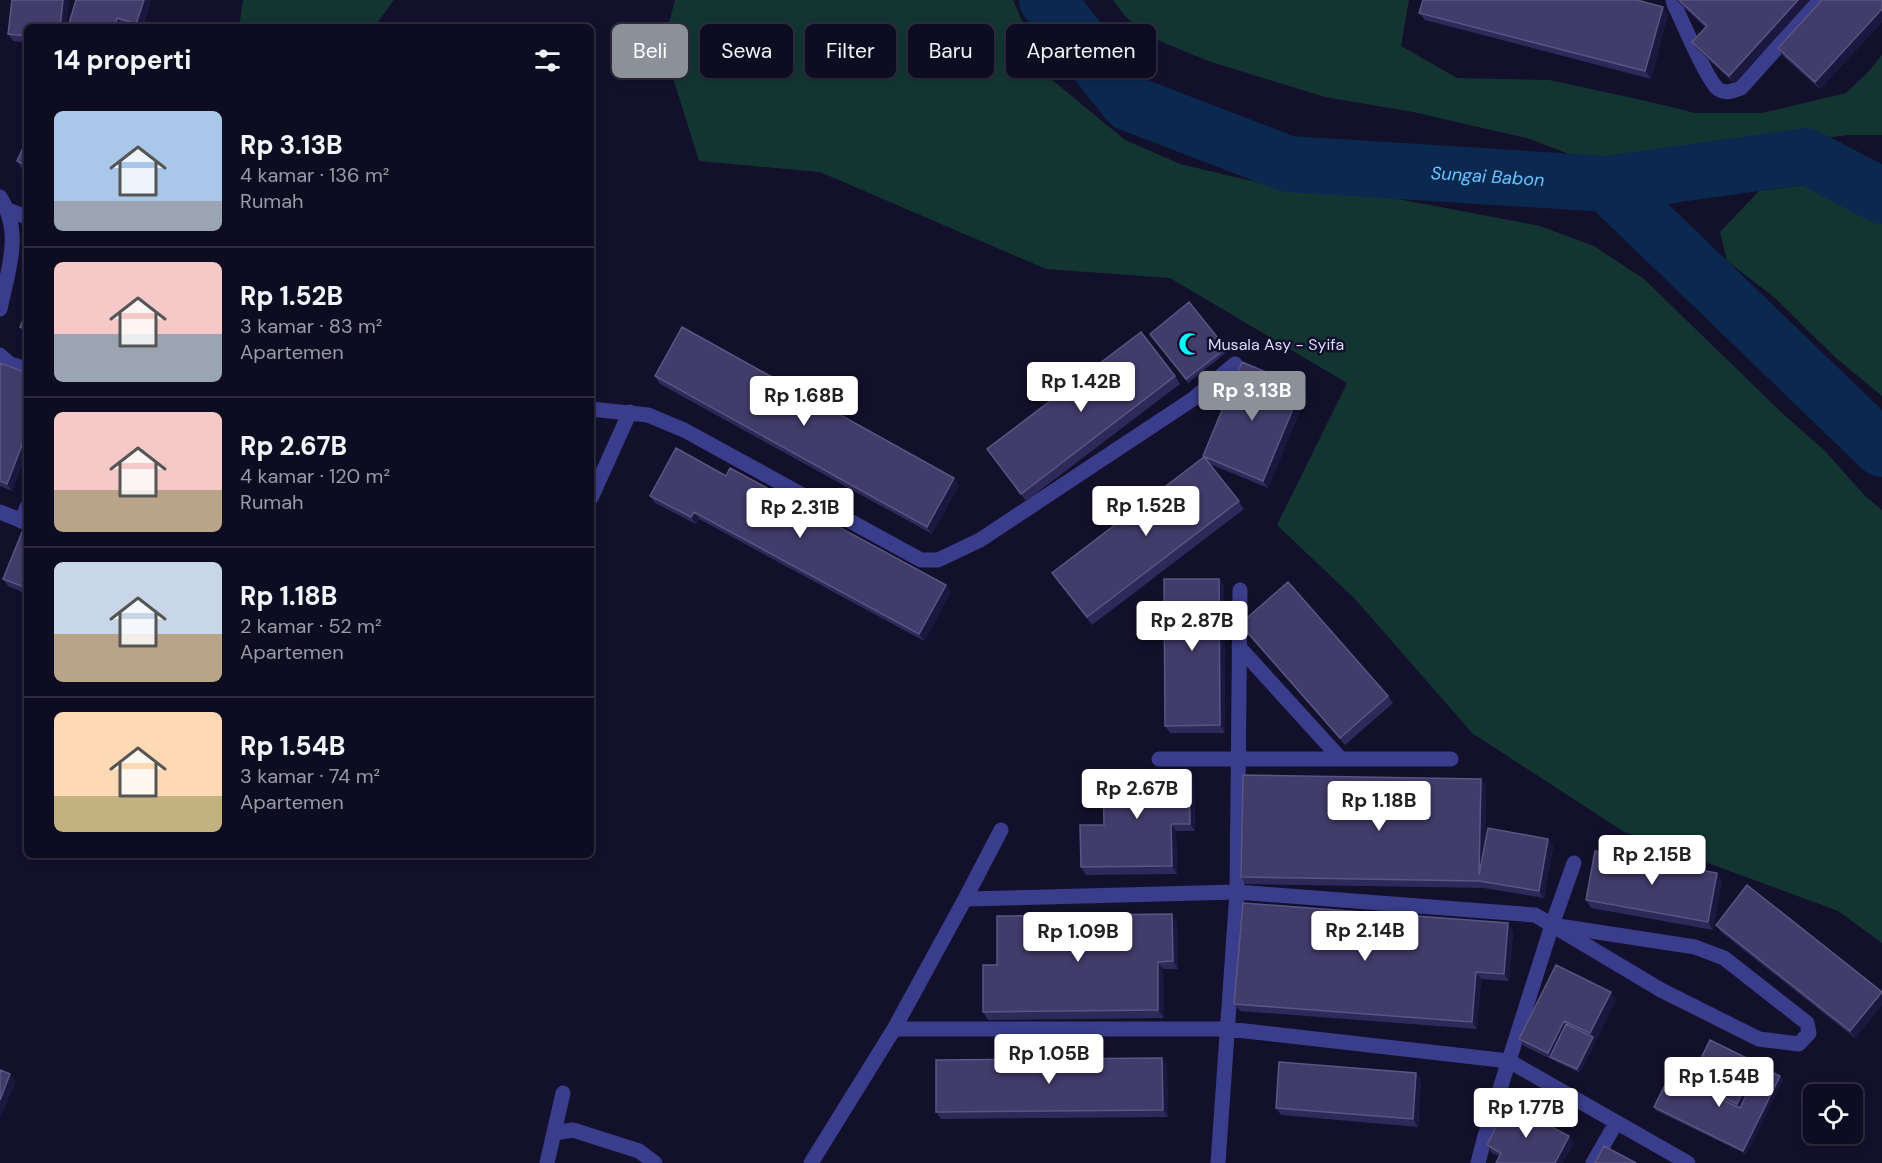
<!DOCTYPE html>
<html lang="id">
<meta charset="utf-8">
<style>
:root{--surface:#0e0c20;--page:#1c1a2d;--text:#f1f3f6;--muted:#9b9ba5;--line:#2e2c3e;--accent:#8c9099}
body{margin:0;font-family:"DM Sans",sans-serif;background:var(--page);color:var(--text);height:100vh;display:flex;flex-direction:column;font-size:22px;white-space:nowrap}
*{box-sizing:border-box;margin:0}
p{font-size:20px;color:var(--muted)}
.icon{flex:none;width:33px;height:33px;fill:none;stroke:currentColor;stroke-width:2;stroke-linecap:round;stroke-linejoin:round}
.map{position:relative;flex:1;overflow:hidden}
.panel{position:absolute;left:24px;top:24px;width:570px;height:834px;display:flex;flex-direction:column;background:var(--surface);border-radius:9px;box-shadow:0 3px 9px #0003,0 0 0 2px var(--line)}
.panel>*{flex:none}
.top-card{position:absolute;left:612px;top:24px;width:570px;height:54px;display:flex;gap:12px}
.tools{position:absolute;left:1803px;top:1084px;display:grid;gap:12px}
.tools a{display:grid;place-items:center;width:60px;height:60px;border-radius:9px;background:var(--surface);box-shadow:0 3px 9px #0003,0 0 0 2px var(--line);font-size:30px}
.price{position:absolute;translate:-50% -51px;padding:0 14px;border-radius:6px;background:#fff;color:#222;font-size:20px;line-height:39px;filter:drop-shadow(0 2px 3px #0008)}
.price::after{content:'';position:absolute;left:50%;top:36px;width:18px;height:14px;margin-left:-9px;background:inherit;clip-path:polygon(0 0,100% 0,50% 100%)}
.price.on{background:var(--accent);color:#fff}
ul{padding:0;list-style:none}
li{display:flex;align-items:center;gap:18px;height:150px;padding:0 30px}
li+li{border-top:2px solid var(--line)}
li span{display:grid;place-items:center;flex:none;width:168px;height:120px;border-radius:9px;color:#555}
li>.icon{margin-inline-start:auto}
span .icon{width:72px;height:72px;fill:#fffc;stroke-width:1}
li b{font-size:26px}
h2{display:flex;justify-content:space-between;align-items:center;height:72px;padding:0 30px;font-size:26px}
.pill{padding:0 21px;border-radius:9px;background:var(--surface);box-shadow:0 3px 9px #0003,0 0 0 2px var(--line);font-size:21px;line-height:54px}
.pill.on{background:var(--accent);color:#fff}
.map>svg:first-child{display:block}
.green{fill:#133532}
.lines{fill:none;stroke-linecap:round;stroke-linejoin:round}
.river{stroke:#0b294f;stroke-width:56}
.minor{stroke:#3a3d8b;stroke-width:15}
.wall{fill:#2f2959}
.shaded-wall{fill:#1c173f}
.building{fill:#423c6b;stroke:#5a5582;stroke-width:1.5}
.labels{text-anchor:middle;stroke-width:5;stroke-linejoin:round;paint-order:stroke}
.poi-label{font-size:16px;fill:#dcdaff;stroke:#13102b;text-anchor:start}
.water-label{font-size:18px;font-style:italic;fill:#68c4ff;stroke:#13102b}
</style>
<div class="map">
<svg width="1882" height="1163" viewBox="0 0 1882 1163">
<rect width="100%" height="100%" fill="#13102b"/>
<path class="green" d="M243 0H394L374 27H239Z
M675 0H1013L1045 74 1125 140 1180 164 1269 185 1333 193H1366L1540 226 1594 246 1644 279 1782 413 1825 451 1865 496 1882 510V943L1838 911 1624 832 1472 733 1355 599 1277 525 1347 383 1170 278 1046 269 820 172 699 161 663 46Z
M1113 0H1409L1401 46 1457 78 1549 80 1642 100 1695 113H1762L1846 93 1869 71 1882 55V135H1848L1760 146 1699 149 1616 160H1585L1530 139 1413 112 1325 97 1208 61 1148 36 1125 16Z
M1812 184 1882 212V396L1836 358 1774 297 1727 261 1720 232 1759 191Z"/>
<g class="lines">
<g class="river">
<path id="s1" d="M1047 0 1129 103 1288 164 1607 184 1882 449"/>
<path d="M1607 184 1806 156 1882 196"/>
</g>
<path class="minor" d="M1673 0 1674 4C1682 21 1707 80 1718 89 1725 94 1733 91 1741 88L1820 0
M0 197C23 232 8 270 0 309
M8 210 27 217
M0 355 10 364 27 369
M591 409 648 415 684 430 921 560H938L980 540 1193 399 1235 364
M591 498 630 412
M0 512 27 523
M21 521 27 507
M1239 647 1341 759
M1159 759H1451
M965 899 1237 892 1535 915 1552 925 1695 947 1724 958 1807 1023 1809 1033 1799 1044 1759 1039 1661 990 1552 925
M894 1029H1228L1509 1061 1688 1163
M554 1133 573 1130 639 1151 655 1163
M547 1163 563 1093
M811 1163 894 1029 965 899 1001 830
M1218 1163 1237 892 1240 590
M1478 1163 1485 1136 1552 925 1574 863
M1593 1163 1616 1123"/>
</g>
<path class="wall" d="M12 0H69L66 27H27V43L13 41 8 34Z
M76 0H151L143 27H128L122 25Z
M1676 0H1810L1734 83 1697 49 1692 42 1705 27Z
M1882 0V22L1820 89 1783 56 1778 48Z
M1419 13 1668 14 1651 79 1425 20Z
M27 139V171L22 169 17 161Z
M1189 302 1228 351 1188 383 1150 334Z
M27 310V335L25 334 20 327Z
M0 363 27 373V452L12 491 0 486Z
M655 376 959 485 932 534 660 384Z
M1175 376 1180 384 1026 501 992 456Z
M1307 394 1268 488 1210 464 1244 509 1092 625 1052 573 1203 457V456Z
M726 476 951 592 924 641 699 519 696 524 655 503 650 496Z
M27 531V594L8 586 3 579Z
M1219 579 1224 586 1225 733H1170L1165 726Z
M1240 624 1388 696 1393 703 1345 745 1245 631Z
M1189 772 1194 780 1195 831H1176L1177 874 1086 875 1081 867 1104 825Z
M1481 779 1486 787 1485 846 1548 839 1553 846 1544 898 1484 888 1246 884 1241 877Z
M1722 880 1713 930 1591 908 1586 900Z
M1177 921 1178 969H1163L1164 1018 988 1020 983 1012 997 965Z
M1716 925 1882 992V1005L1855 1038 1721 932Z
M1513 931 1509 981 1481 979 1477 1029 1240 1011 1234 1004Z
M1616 999 1580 1073 1524 1046 1519 1039Z
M1757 1063 1760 1066 1780 1076 1783 1080 1746 1154 1657 1111 1654 1107 1692 1085 1690 1081Z
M1167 1065 1168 1117 941 1119 936 1112Z
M1416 1073 1421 1080 1418 1127 1281 1115 1276 1108Z
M1574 1143 1499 1156 1492 1153 1487 1145Z"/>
<path class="shaded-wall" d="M63 0H69L66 27H60Z
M144 0H151L143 27H138L136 24Z
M1798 0H1810L1734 83 1729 76Z
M1663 7 1668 14 1651 79 1645 71Z
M1882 9V22L1820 89 1815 82Z
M117 18 122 25V27H115Z
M1302 387 1307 394 1268 488 1263 481Z
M27 432V452L12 491 7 484Z
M954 478 959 485 932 534 927 527Z
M694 512 699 519 696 524 691 517Z
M1219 579 1224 586 1225 733 1220 725Z
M946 585 951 592 924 641 919 634Z
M1189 772 1194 780 1195 831 1190 824Z
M1481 779 1486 787 1484 883 1479 875Z
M1171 824 1176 831 1177 874 1172 866Z
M1548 839 1553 846 1544 898 1539 891Z
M1717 873 1722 880 1713 930 1708 922Z
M1172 914 1177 921 1178 969 1173 961Z
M1508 923 1513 931 1509 981 1504 974Z
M1158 962 1163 969 1164 1018 1158 1010Z
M1476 972 1481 979 1477 1029 1472 1022Z
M1611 992 1616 999 1596 1041 1590 1033Z
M1882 992V1005L1855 1038 1850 1031Z
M1564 1021 1569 1028 1550 1057 1548 1053Z
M1593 1037 1596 1041 1580 1073 1577 1069Z
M1162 1058 1167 1065 1168 1117 1163 1110Z
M1757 1063 1762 1070 1742 1111 1737 1104Z
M1416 1073 1421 1080 1418 1127 1413 1119Z
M10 1074 16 1081 0 1119V1100Z
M1780 1076 1783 1080 1746 1154 1743 1151Z
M1569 1136 1574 1143 1563 1163H1555Z"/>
<path class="building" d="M12 0H63L60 27H27V36L8 34Z
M76 0H144L136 24 117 18 115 26 112 25 111 27H68Z
M1423 0H1637L1663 7 1645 71 1419 13Z
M1679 0H1798L1729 76 1692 42 1707 26Z
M1822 0H1882V9L1815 82 1778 48Z
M27 139V166L17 161Z
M1189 302 1226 348 1186 379 1150 334Z
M27 310V330L20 327Z
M682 327 954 478 927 527 655 376Z
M1141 332 1175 376 1021 494 987 449Z
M1242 362 1302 387 1263 481 1203 456Z
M0 363 27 373V432L7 484 0 481Z
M676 448 726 476 730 468 946 585 919 634 694 512 691 517 650 496Z
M1204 457 1239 501 1087 617 1052 573Z
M23 530 27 531V588L3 579Z
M1164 579H1219L1220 725 1165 726Z
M1288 582 1388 696 1340 738 1240 624Z
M1189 772 1190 824H1171L1172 866 1081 867 1080 825H1104L1103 773Z
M1243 775 1481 779 1479 875 1488 828 1548 839 1539 891 1479 881 1241 877Z
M1595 851 1717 873 1708 922 1586 900Z
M1747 885 1882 992 1850 1031 1716 925Z
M1243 903 1508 923 1504 974 1476 972 1472 1022 1234 1004Z
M1172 914 1173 961 1158 962V1010L983 1012V965H997V916Z
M1556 965 1611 992 1590 1033 1564 1021 1548 1053 1519 1039Z
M1566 1024 1593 1037 1577 1069 1550 1057Z
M1710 1040 1757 1063 1737 1104 1690 1081Z
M1162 1058 1163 1110 936 1112V1060Z
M1279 1062 1416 1073 1413 1119 1276 1108Z
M1760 1066 1780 1076 1743 1151 1654 1107 1670 1075 1740 1108Z
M0 1070 10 1074 0 1100Z
M1508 1104 1569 1136 1555 1163H1496L1501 1153 1487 1145Z
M1604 1146 1636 1163H1595Z"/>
<defs>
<g id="mosque-bare" transform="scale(1.8)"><path d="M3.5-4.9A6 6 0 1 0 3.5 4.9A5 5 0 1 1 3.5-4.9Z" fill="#06f8ff" stroke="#13102b" stroke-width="2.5" paint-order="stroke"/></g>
</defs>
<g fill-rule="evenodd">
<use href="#mosque-bare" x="1190" y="344"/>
</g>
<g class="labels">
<g class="poi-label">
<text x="1208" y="350">Musala Asy - Syifa</text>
</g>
<g class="water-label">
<text dy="6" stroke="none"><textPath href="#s1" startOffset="502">Sungai Babon</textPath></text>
</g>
</g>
</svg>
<div class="tools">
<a><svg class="icon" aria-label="locate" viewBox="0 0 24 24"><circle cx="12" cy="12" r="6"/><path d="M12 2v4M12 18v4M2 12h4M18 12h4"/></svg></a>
</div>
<b class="price" style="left:1081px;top:413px">Rp 1.42B</b>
<b class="price on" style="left:1252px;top:422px">Rp 3.13B</b>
<b class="price" style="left:804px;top:427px">Rp 1.68B</b>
<b class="price" style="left:1146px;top:537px">Rp 1.52B</b>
<b class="price" style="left:800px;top:539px">Rp 2.31B</b>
<b class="price" style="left:1192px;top:652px">Rp 2.87B</b>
<b class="price" style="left:1137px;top:820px">Rp 2.67B</b>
<b class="price" style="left:1379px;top:832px">Rp 1.18B</b>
<b class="price" style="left:1652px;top:886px">Rp 2.15B</b>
<b class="price" style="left:1365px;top:962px">Rp 2.14B</b>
<b class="price" style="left:1078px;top:963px">Rp 1.09B</b>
<b class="price" style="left:1049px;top:1085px">Rp 1.05B</b>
<b class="price" style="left:1719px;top:1108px">Rp 1.54B</b>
<b class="price" style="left:1526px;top:1139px">Rp 1.77B</b>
<div class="top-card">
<a class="pill on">Beli</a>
<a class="pill">Sewa</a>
<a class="pill">Filter</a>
<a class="pill">Baru</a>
<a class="pill">Apartemen</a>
</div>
<section class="panel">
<h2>14 properti<svg class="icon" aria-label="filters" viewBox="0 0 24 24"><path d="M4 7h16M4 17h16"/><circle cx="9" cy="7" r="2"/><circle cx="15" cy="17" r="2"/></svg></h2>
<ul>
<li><span style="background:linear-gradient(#a9c7e8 75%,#9aa5b1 0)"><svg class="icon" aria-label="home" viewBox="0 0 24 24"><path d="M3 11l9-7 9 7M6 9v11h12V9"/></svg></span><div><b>Rp 3.13B</b><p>4 kamar · 136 m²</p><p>Rumah</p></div></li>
<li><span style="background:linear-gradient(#f6c9c9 60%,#9aa5b1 0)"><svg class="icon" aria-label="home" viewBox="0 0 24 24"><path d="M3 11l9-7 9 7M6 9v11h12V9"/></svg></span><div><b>Rp 1.52B</b><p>3 kamar · 83 m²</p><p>Apartemen</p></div></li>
<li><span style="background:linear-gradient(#f6c9c9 65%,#b9a48a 0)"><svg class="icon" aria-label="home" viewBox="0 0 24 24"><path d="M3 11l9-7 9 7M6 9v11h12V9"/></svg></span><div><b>Rp 2.67B</b><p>4 kamar · 120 m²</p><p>Rumah</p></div></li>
<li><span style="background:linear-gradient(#c9d6e8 60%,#b9a48a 0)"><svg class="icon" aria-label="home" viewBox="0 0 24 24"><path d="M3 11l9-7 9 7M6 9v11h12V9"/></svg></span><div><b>Rp 1.18B</b><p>2 kamar · 52 m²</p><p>Apartemen</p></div></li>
<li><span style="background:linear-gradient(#ffd9b3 70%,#c2b280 0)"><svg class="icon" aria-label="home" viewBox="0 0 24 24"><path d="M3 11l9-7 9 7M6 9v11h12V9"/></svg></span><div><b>Rp 1.54B</b><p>3 kamar · 74 m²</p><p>Apartemen</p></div></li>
</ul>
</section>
</div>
